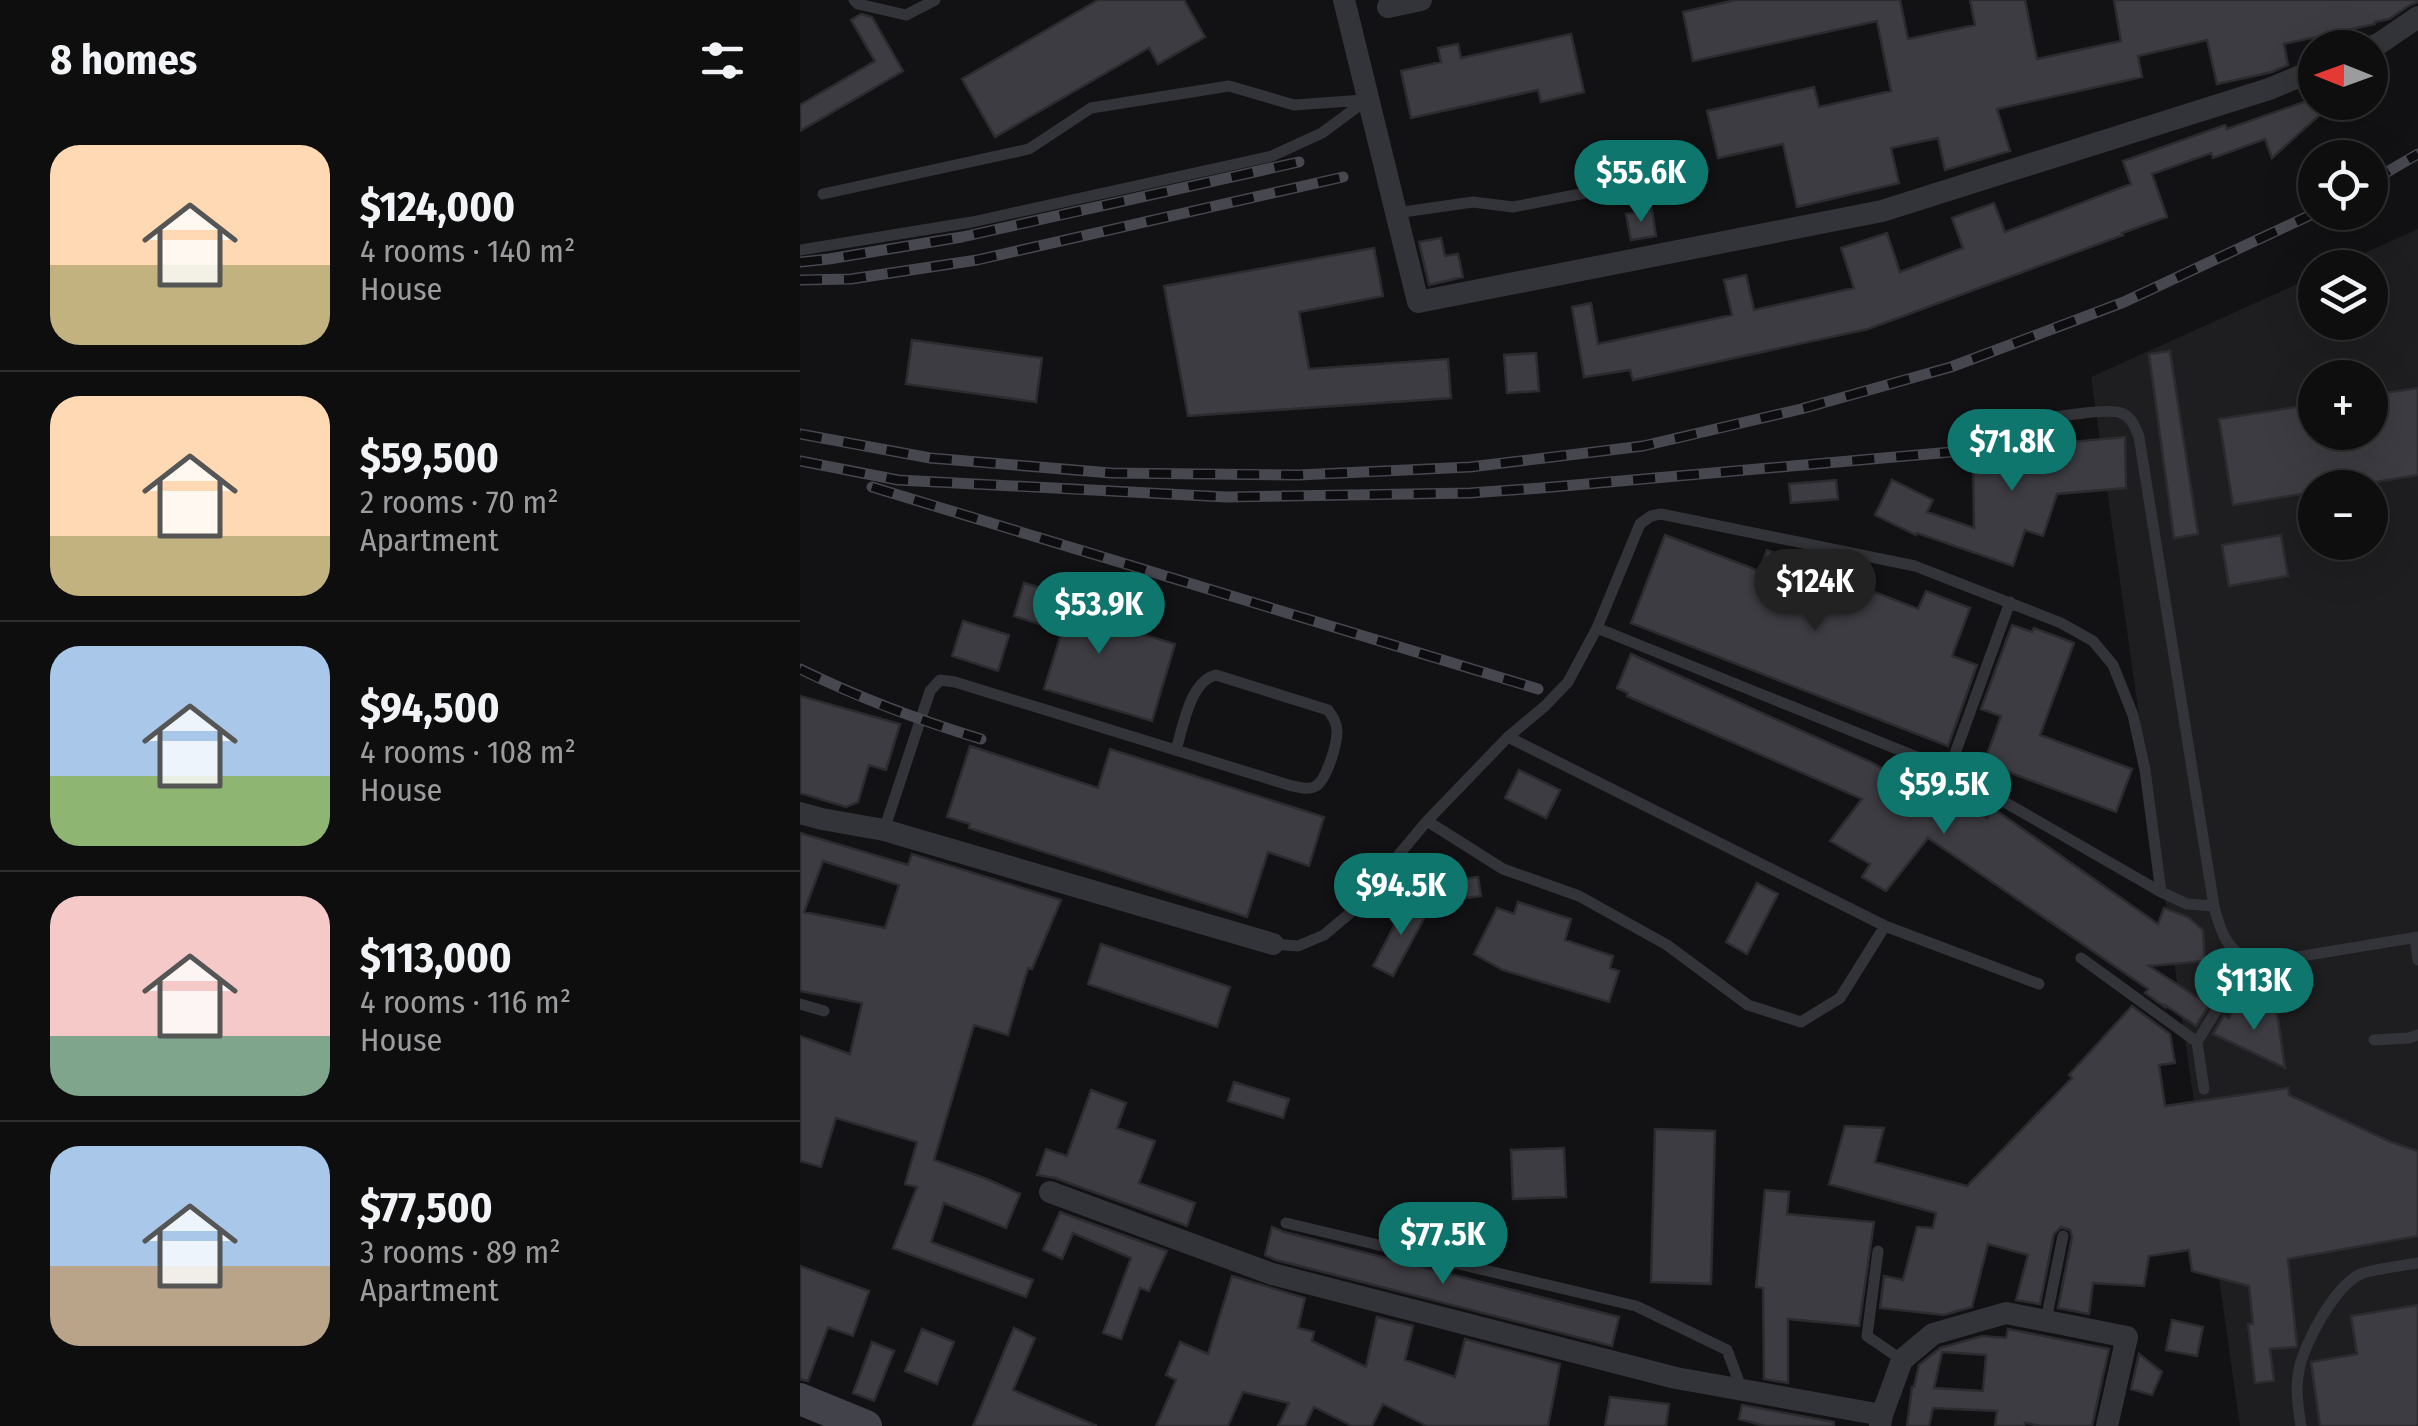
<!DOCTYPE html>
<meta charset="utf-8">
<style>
:root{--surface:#0e0e0f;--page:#171718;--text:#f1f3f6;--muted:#9b9c9e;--line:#2e2e2f;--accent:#0f766e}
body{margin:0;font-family:"Fira Sans Condensed",sans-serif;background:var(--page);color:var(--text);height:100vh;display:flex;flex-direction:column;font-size:38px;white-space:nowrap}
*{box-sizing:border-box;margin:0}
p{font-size:32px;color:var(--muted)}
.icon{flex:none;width:55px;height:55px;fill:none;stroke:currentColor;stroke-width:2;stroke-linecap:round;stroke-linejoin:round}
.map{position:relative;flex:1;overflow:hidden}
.side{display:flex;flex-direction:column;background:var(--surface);width:800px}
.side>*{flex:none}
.needle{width:65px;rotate:271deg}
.tools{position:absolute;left:1498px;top:30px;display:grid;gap:20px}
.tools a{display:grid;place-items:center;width:90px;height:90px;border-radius:50%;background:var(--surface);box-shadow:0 10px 40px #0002,0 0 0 2px var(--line);font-size:50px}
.price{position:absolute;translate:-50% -85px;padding:0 22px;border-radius:35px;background:var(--accent);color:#fff;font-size:32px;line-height:65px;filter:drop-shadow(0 2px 5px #0008)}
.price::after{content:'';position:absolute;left:50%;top:60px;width:30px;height:22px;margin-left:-15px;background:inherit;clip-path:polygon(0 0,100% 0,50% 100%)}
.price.active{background:#222;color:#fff}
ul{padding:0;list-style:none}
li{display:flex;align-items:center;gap:30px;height:250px;padding:0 50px}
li+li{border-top:2px solid var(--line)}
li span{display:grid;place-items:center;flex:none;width:280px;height:200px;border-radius:30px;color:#555}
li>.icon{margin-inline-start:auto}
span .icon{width:120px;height:120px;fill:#fffc;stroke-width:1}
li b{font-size:42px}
h2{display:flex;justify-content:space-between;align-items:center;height:120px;padding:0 50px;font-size:42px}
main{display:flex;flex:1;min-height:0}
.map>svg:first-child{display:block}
.built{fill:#1e1e21;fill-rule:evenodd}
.building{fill:#3c3c42;stroke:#2c2c30;stroke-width:2.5;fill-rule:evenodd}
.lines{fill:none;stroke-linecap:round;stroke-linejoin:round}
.service{stroke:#333439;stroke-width:11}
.minor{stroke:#333439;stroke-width:22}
.secondary{stroke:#41424a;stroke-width:32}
.rail-casing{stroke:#46474f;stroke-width:11}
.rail{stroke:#0d0d0f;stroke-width:8;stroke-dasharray:22;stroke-linecap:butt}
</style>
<main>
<section class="side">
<h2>8 homes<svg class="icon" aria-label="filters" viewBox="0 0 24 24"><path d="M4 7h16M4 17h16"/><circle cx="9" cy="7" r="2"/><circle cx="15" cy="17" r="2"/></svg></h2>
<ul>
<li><span style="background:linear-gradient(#ffd9b3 60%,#c2b280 0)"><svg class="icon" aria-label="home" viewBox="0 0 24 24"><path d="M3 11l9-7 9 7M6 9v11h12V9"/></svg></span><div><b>$124,000</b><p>4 rooms · 140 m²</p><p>House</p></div></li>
<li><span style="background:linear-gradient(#ffd9b3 70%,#c2b280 0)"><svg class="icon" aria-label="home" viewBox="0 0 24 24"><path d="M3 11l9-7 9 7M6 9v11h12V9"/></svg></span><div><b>$59,500</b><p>2 rooms · 70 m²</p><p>Apartment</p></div></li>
<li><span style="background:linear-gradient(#a9c7e8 65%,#8fb573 0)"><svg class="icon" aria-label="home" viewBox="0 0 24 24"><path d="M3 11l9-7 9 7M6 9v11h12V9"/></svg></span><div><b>$94,500</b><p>4 rooms · 108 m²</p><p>House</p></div></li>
<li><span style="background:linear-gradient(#f6c9c9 70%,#7fa58c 0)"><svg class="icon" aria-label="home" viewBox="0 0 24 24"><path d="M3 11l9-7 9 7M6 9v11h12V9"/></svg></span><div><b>$113,000</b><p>4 rooms · 116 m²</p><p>House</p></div></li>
<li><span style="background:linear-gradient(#a9c7e8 60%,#b9a48a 0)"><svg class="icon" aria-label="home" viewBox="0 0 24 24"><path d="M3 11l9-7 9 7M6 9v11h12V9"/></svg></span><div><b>$77,500</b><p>3 rooms · 89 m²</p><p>Apartment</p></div></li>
</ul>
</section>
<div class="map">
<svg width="1618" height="1426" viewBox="0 0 1618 1426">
<rect width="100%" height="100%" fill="#121214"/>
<path class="built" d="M1618 229V1426H1440L1291 377 1515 276V322H1570V268L1533 267ZM1515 378H1570V432H1515ZM1515 488H1570V542H1515Z"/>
<path class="building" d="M298 0H384L405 37 358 64 349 48 195 137 162 79Z
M936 0H1100L1108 39 1175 25 1170 0H1225L1237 59 1321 41 1314 0H1618V2L1610 5 1589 19 1575 22V24L1484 44 1488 65 1472 72 1417 84 1407 40 1338 56 1342 77 1197 109 1210 151 1145 170 1138 138 1091 148 1099 183 997 207 983 144 918 158 907 111 1014 87 1019 107 1091 91 1077 21 893 61 883 12Z
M61 14 72 17 103 71 0 131V105L75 61 51 20Z
M771 34 784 92 741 102 738 90 611 118 601 71 641 62 638 48 658 44 661 58Z
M1515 98V102H1534L1472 158 1465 139 1413 158 1411 153 1352 174 1367 217 1322 233 1323 235 1068 329 833 380 830 370 784 377 772 307 791 303 798 344 932 315 924 280 946 275 954 310 1054 288 1041 248 1087 233 1100 272 1163 248 1152 218 1194 203 1205 232 1331 184 1323 161 1425 125 1427 129Z
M852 210 856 236 831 240 826 214Z
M641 238 645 256 658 254 663 277 629 285 619 242Z
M574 248 583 296 499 312 509 369 648 359 651 398 388 416 364 286Z
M112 340 242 358 236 402 106 384Z
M1370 351 1398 534 1374 538 1349 354Z
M736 353 739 391 707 393 704 355Z
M1618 388V475L1541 488H1515V492L1433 505 1419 419 1515 404V432H1570V395Z
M1325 437 1326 488 1257 494 1243 536 1225 530 1213 566 1117 533 1116 535 1075 515 1092 480 1133 500 1127 512 1174 528 1173 451Z
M1036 480 1038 499 991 503 989 484Z
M865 535 959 571 967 550 1118 609 1126 591 1170 608 1152 656 1177 665 1148 746 831 623Z
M1481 535 1488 576 1429 586 1422 545Z
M224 583 272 597 267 612 375 644 352 721 244 689 262 631 214 616Z
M163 621 209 635 198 671 152 656Z
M1212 625 1232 632 1234 628 1274 643 1240 735 1332 769 1316 812 1184 763 1201 716 1181 709Z
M831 654 1071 762 1164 816 1171 807 1187 818 1194 809 1358 924 1364 908 1388 917 1403 930 1405 961 1349 966 1409 1005 1396 1026 1365 1005V1007L1345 993 1348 989 1128 838 1086 891 1062 877 1070 864 1030 841 1062 799 827 696 828 693 817 688Z
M0 696 100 724 86 770 69 765 58 802 46 807 0 793Z
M170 746 298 788 310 749 524 817 509 866 468 852 447 917 169 828 170 824 147 817Z
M719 770 760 790 746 818 705 798Z
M0 833 108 865 112 854 261 900 232 969 228 968 208 1035 174 1025 134 1160 187 1179 220 1194 206 1228 144 1203 131 1242 233 1280 226 1297 93 1248 117 1187 105 1184 117 1142 36 1118 21 1167 0 1161V1036L50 1054 62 1003 0 991ZM23 861 99 885 85 928 4 912Z
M678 877 681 896 629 903 626 884Z
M957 883 978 894 947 954 926 942Z
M608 900 628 911 593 976 573 966Z
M718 902 771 919 765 940 813 956 810 968 819 971 809 1002 703 970 674 954 697 908 714 914Z
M301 944 430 987 417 1027 288 984Z
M1332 1006 1370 1034 1375 1063 1359 1065 1365 1106 1488 1088 1489 1095 1591 1142 1618 1151V1236L1488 1259 1497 1345 1496 1347 1470 1349 1474 1381 1455 1383 1448 1324H1453L1449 1286 1392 1271 1389 1250 1349 1256 1344 1286 1293 1283 1289 1314 1258 1308 1272 1237 1270 1230 1261 1227 1254 1234 1240 1304 1216 1300 1228 1255 1188 1244 1172 1307 1144 1315 1080 1308 1084 1276 1103 1280 1117 1227 1133 1228 1136 1213 1029 1184 1045 1126 1084 1128 1075 1162 1167 1186 1272 1078 1269 1075Z
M1435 1007 1477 1012 1485 1068 1413 1034 1424 1015 1429 1018Z
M434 1082 489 1099 483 1118 428 1101Z
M291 1090 326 1103 317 1128 355 1141 339 1183 395 1203 387 1226 255 1178 237 1175 246 1149 267 1156Z
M855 1129 915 1131 911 1284 851 1282Z
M764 1148 766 1197 713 1199 711 1150Z
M965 1190 989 1192 987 1214 1074 1222 1059 1326 988 1319V1383L964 1379 963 1288 956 1287Z
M260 1212 367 1251 349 1291 340 1288 321 1339 303 1333 331 1258 273 1233 262 1259 243 1250Z
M472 1227 484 1232 819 1317 812 1346 476 1260 465 1255Z
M0 1266 69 1291 53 1336 28 1327 8 1381 0 1379Z
M432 1276 505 1298 498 1328 514 1332 512 1341 566 1367 577 1317 613 1326 605 1360 655 1377 665 1339 760 1364 748 1426H627L583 1404 572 1426H552L514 1407 505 1426H478L489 1403 443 1392 428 1426H356L376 1380 366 1375 380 1342 408 1354Z
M1618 1305V1426H1520L1511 1362 1557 1354 1551 1316Z
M1372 1320 1403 1327 1397 1356 1366 1350Z
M214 1328 235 1338 213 1390 297 1426H173Z
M122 1329 154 1342 137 1384 105 1371Z
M1208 1329 1309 1349 1292 1426H1242L1225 1423 1224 1426H1195L1197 1411 1133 1408 1129 1426H1107L1112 1387H1114L1119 1365 1140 1348 1182 1336 1206 1338ZM1142 1352 1186 1355 1183 1391 1134 1388Z
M72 1342 94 1351 74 1401 53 1393Z
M1339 1354 1362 1372 1352 1395 1331 1389Z
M810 1397 869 1404 866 1426H805Z
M942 1405 1034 1422V1426H965L939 1419Z"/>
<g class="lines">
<path class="service" d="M54 0 58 4 106 15 135 0
M23 194 229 149 291 108 429 86 494 105 564 100
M596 213 673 202 713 207 904 170
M0 250 172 222 472 156 522 133 568 99
M1164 434C1191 429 1301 405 1321 413 1332 417 1335 427 1339 437L1414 906
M708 737 1085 926 1239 984
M1149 770 1210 602
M627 821 703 869 779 896 867 945 948 1005 1001 1022 1040 998 1085 926
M84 830 130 691 140 680 155 682 492 786C501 788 509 790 516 786 527 779 537 744 537 732 537 723 533 717 528 710L416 675C390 681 383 727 376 750
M1361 892 1387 904 1414 906C1421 935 1429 956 1460 963L1618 937
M1615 938 1618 960
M473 944 498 946 524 935 549 914 627 821 708 737 745 706 768 682 797 628 840 524 851 516 861 514 1115 566 1261 623 1293 641 1313 665 1333 715 1345 770 1361 892 1149 770 797 628
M1281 958 1397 1042
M0 1004 24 1011
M1574 1040 1609 1038 1618 1035
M1404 1089 1397 1042 1447 960
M486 1223 836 1306 927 1350 942 1390
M1078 1251 1067 1336 1102 1360
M1246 1320 1263 1236
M1501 1426C1498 1407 1495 1389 1499 1370 1504 1343 1536 1283 1563 1273 1580 1268 1600 1266 1618 1263"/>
<path class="minor" d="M544 0 618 302 1082 211 1469 89 1515 70
M588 7 621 0
M1569 48 1580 43 1618 17
M0 813 22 819 84 830 473 944
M250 1192 472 1274 876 1378 1082 1415
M1080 1426 1082 1415 1102 1360 1133 1334 1206 1313 1327 1337 1307 1426"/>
<path class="secondary" d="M0 1399 66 1426"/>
<g class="rail-casing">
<path id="rail" d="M1570 182 1618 154
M0 262 29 259 162 237 499 162
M0 280 51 279 177 260 543 177
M0 434 130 458 311 473 498 475 670 467 843 446 1001 409 1151 367 1324 302 1517 212
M0 461 98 480 426 497 670 493 741 488 1197 448
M72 487 738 689
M0 669C59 698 118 720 181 739"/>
</g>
<use href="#rail" class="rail"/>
</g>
</svg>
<div class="tools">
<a><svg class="needle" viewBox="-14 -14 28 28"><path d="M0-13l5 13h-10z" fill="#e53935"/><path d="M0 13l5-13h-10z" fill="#9b9c9e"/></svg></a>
<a><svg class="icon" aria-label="locate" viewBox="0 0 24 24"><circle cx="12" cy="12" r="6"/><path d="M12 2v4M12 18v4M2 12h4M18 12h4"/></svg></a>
<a><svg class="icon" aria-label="layers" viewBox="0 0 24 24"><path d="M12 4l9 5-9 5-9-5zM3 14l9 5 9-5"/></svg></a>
<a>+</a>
<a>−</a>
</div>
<b class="price" style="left:841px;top:225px">$55.6K</b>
<b class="price" style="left:1212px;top:494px">$71.8K</b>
<b class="price active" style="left:1015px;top:634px">$124K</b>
<b class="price" style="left:299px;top:657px">$53.9K</b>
<b class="price" style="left:1144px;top:837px">$59.5K</b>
<b class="price" style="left:601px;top:938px">$94.5K</b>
<b class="price" style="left:1454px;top:1033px">$113K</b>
<b class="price" style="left:643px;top:1287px">$77.5K</b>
</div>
</main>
